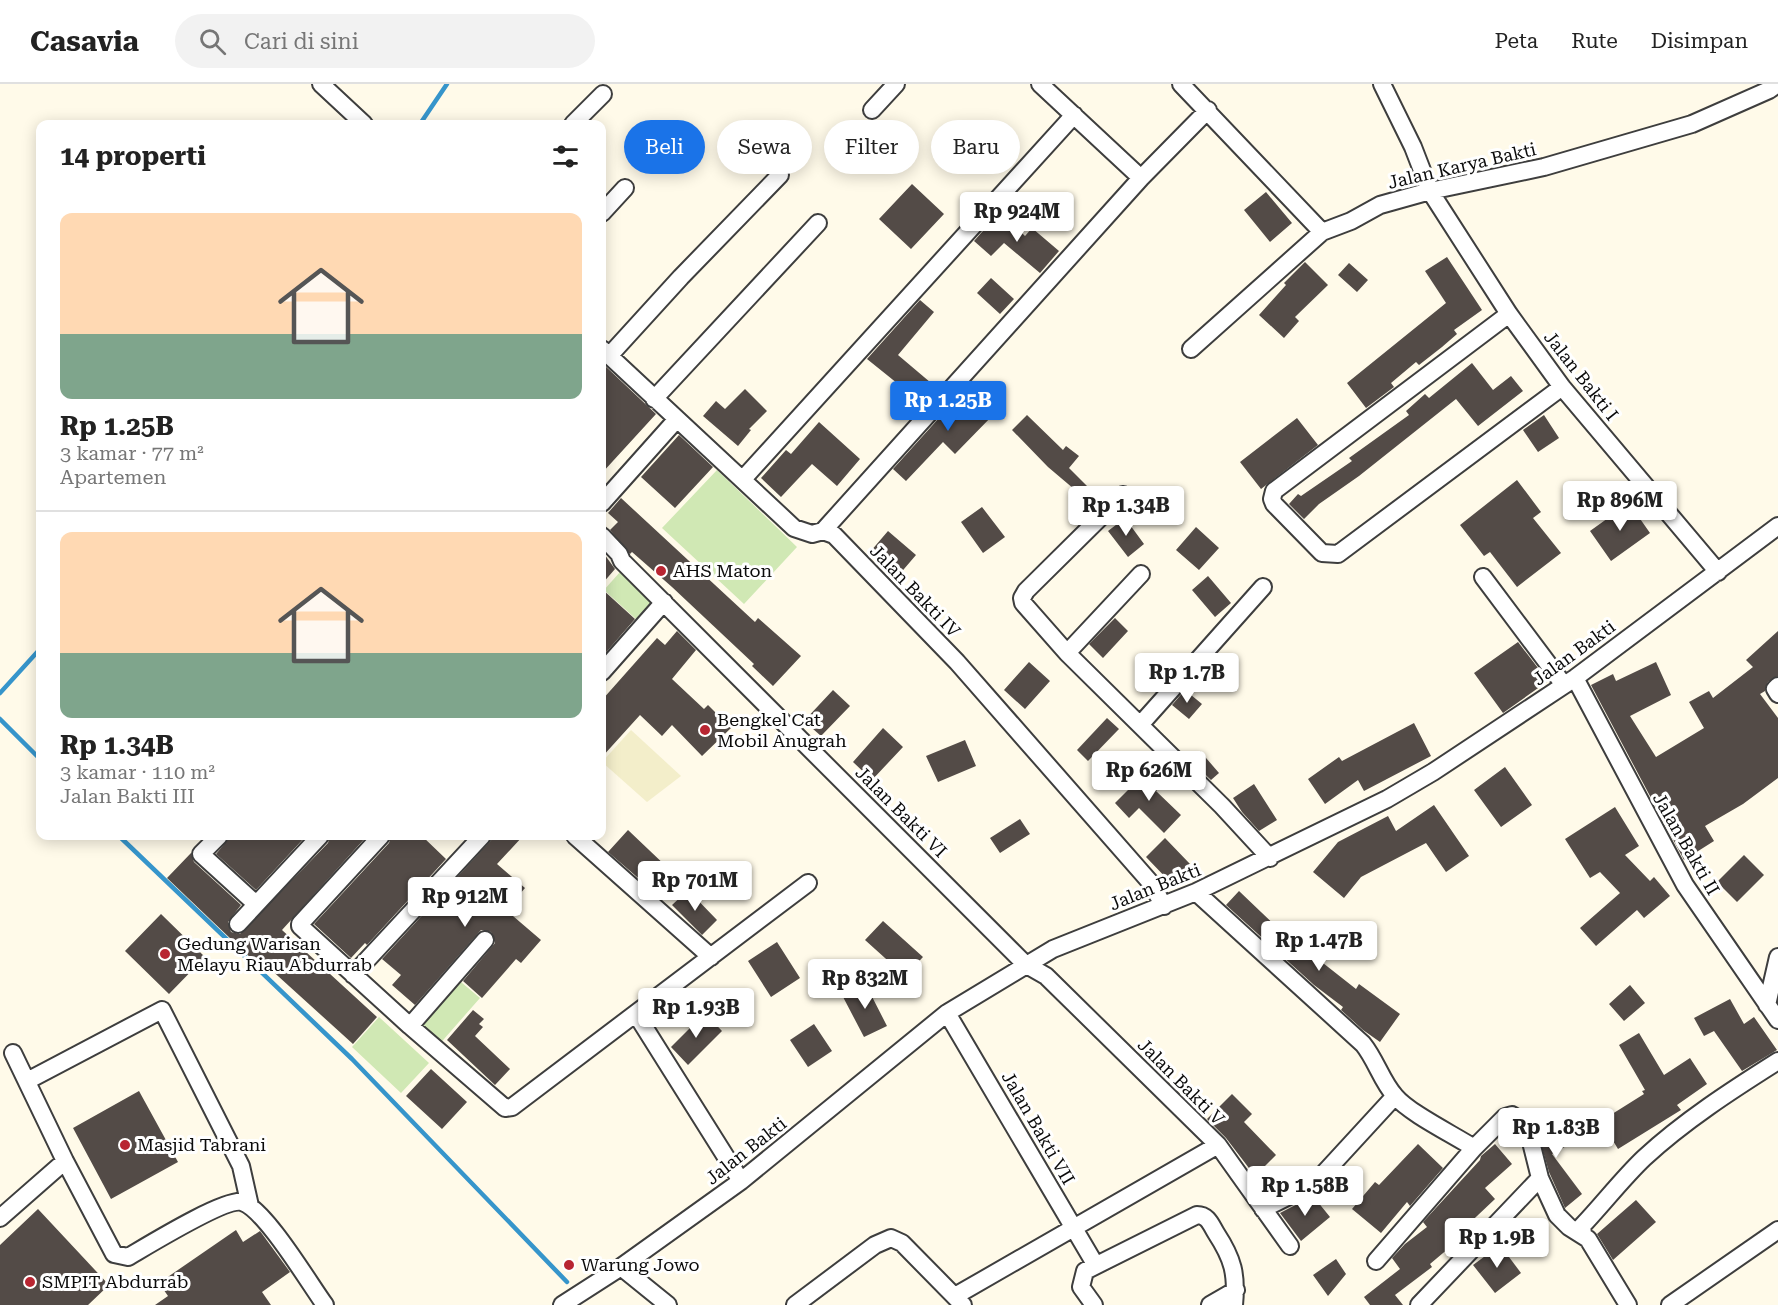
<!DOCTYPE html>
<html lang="id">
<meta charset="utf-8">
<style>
:root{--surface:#fff;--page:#f2f2f2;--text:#222;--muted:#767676;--line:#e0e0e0;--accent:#1a73e8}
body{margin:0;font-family:"Roboto Serif",serif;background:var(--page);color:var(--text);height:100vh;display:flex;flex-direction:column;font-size:22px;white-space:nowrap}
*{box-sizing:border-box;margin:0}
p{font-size:20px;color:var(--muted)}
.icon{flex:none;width:33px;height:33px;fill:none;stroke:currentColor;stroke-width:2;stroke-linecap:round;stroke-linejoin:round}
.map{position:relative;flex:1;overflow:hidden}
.side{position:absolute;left:36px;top:36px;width:570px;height:720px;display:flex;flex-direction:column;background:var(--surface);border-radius:12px;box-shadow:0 3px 15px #0003}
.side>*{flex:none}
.banner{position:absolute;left:624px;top:36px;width:570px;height:54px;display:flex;gap:12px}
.price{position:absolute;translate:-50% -51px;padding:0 14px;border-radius:6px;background:#fff;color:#222;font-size:20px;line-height:39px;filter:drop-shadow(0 2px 3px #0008)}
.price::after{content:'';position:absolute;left:50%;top:36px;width:18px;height:14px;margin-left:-9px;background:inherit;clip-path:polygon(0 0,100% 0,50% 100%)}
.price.selected{background:var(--accent);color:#fff}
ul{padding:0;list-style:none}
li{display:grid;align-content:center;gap:12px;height:318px;padding:0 24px}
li+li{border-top:2px solid var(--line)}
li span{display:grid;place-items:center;height:186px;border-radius:12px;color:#555}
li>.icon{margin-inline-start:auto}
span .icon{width:108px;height:108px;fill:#fffc;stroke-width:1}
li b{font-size:26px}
h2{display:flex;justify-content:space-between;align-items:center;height:72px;padding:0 24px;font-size:26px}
.pill{padding:0 21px;border-radius:27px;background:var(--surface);box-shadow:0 3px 15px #0003;font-size:21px;line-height:54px}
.pill.selected{background:var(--accent);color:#fff}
header{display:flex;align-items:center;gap:36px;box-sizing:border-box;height:84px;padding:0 30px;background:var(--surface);border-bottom:2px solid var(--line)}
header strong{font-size:28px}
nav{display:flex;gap:33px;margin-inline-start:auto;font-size:21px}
.search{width:420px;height:54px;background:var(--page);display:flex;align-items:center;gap:15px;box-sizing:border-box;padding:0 21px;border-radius:33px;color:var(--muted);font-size:22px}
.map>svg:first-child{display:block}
.farmland{fill:#f3eeca}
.green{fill:#d0e8b4}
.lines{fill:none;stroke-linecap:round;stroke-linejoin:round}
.stream{stroke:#3695cb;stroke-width:4.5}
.building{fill:#534b47}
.minor-casing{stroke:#3e3e3e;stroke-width:20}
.minor{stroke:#fff;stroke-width:16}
.poi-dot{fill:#b82531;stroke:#fff;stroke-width:2}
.labels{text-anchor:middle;stroke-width:6;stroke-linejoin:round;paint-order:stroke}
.street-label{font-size:18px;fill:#0b0b0b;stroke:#fff}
.poi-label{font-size:18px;fill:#0b0b0b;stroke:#fff;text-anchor:start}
</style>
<header>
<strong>Casavia</strong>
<div class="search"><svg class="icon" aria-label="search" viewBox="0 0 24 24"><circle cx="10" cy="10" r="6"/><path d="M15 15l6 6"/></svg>Cari di sini</div>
<nav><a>Peta</a><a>Rute</a><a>Disimpan</a></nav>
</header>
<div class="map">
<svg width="1778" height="1221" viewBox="0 0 1778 1221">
<rect width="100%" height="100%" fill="#fffae9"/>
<path class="farmland" d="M631 646 681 692 647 718 602 678Z"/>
<path class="green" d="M717 386 797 463 744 520 662 444Z
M620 488 652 517 636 535 604 506Z
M455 893 480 914 437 963 413 942Z
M379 933 429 979 401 1009 352 963Z"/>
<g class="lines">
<path class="stream" d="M420 40 447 0
M0 609 40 565
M0 635 40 675
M119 752 352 975 567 1198"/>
</g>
<path class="building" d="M912 100 944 130 911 165 879 135Z
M1266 108 1292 139 1270 158 1244 126Z
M1000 128 1025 152 1032 144 1059 167 1040 189 1004 159 991 172 974 157Z
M1447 173 1482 226 1454 246 1457 250 1442 263 1419 281 1416 278 1391 299 1394 303 1366 324 1347 299 1446 219 1425 187Z
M1305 178 1328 201 1295 233 1299 237 1284 254 1259 231 1286 201 1284 199Z
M1349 179 1368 196 1357 208 1338 191Z
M991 194 1014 215 1000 230 977 209Z
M920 216 934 228 898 271 937 304 923 320 867 275Z
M602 279 656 330 602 389Z
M1472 279 1493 306 1511 292 1523 307 1478 342 1456 315 1359 392 1319 420 1304 435 1289 420 1298 410 1301 412 1352 377 1349 374 1409 331 1406 327 1425 310 1429 314Z
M967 303 995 329 955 370 943 358 906 397 893 385Z
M745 305 767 327 749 345 751 346 738 362 703 332 716 317 725 325Z
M1027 331 1063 366 1066 362 1079 372 1069 384 1102 417 1090 429 1069 409 1074 405 1048 383 1012 346Z
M1544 331 1559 354 1538 368 1523 346Z
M1297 334 1318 361 1261 405 1240 378Z
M819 338 860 375 837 402 812 380 781 413 761 394 786 366 791 370Z
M679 351 713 383 675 424 641 393Z
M1517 396 1541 428 1533 434 1561 469 1517 503 1490 468 1484 472 1460 441Z
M621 414 755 538 758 534 801 572 773 602 752 582 754 580 672 503 632 468 630 470 610 446 618 438 608 429Z
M1629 419 1650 449 1611 477 1590 447Z
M982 423 1005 453 983 469 961 438Z
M1125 434 1144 460 1128 473 1108 447Z
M1196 443 1219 464 1199 486 1176 466Z
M888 447 916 471 898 492 870 468Z
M602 467 615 485 602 500Z
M1208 492 1231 519 1215 533 1192 506Z
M602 505 635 535 602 573Z
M1115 534 1128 547 1103 574 1089 560Z
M677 547 696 566 672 595 704 625 708 621 731 644 702 672 672 641 662 652 640 631 602 673V616L657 554 665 561Z
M1778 547V592L1768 598 1765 607 1760 610 1778 634V694L1743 720 1705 742 1714 757 1684 776 1591 601 1613 590 1616 597 1656 578 1671 611 1630 632 1656 673 1704 644 1689 618 1709 607 1713 614 1753 583 1746 576Z
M1518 558 1548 597 1503 629 1474 589Z
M1029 578 1050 597 1025 625 1004 606Z
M833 606 850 622 821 652 804 637Z
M1185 606 1202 620 1189 635 1172 621Z
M1107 634 1119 645 1088 677 1077 666Z
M1414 639 1431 672 1364 707 1358 696 1325 720 1308 695 1339 673 1342 677Z
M883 644 903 663 872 696 853 678Z
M965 656 976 682 938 698 926 672Z
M1200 667 1219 689 1211 696 1190 676Z
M1505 683 1532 721 1501 743 1474 706Z
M1149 685 1164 699 1156 707 1181 731 1164 749 1139 724 1129 734 1115 719Z
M1254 700 1277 736 1259 747 1242 728 1233 714Z
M1434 721 1469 772 1446 788 1426 759 1361 793 1344 814 1313 788 1338 758 1388 732 1396 747Z
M1615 723 1639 762 1625 771 1650 797 1654 793 1670 812 1644 834 1637 826 1596 862 1580 844 1620 809 1600 788 1590 794 1565 755Z
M1020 735 1030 750 1000 769 990 754Z
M628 746 669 785 651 805 608 768Z
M231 752H306L256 806 216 770Z
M330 752H367L282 846 377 933 353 960 257 873 254 877 167 794 191 769 194 778 241 821 228 838 231 848 240 850 328 759Z
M391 752H422L446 775 367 861 365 859 351 874 314 840 389 759Z
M495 752H523L497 780 525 804 506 826 541 856 521 879 516 875 482 914 463 897 495 859 491 848 481 846 415 921 392 901 401 891 382 875Z
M1165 754 1190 780 1171 799 1146 773Z
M1744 771 1764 791 1737 818 1717 798Z
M688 806 717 836 702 851 672 821Z
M1239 807 1282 848 1287 841 1313 863 1309 868 1356 905 1359 900 1400 930 1380 958 1363 946 1341 926 1343 923 1314 901 1226 821Z
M161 830 205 873 169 910 125 867Z
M883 837 923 873 905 892 865 856Z
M777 858 800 894 771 913 748 877Z
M865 899 887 942 864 953 842 911Z
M1630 901 1645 919 1624 937 1609 920Z
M1730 915 1744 940 1754 933 1777 966 1742 987 1714 947 1704 952 1694 934Z
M473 926 484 935 479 940 483 943 475 952 510 985 495 1001 447 956Z
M705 929 722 947 688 981 671 963Z
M814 940 832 967 808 983 790 956Z
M1639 949 1664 991 1690 974 1707 1000 1677 1021 1681 1026 1618 1065 1601 1037 1644 1010 1642 1007 1645 1006 1619 961Z
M431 985 467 1018 442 1045 406 1012Z
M139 1007 178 1078 111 1115 73 1044Z
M1232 1010 1252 1030 1244 1038 1276 1071 1255 1092 1226 1054 1207 1035Z
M1551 1030 1568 1061 1552 1070 1582 1110 1565 1124 1549 1088 1535 1039Z
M1418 1060 1443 1084 1410 1122 1407 1118 1381 1149 1352 1125 1375 1098 1379 1101Z
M1495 1060 1512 1080 1485 1104 1495 1115 1459 1149 1462 1153 1430 1180 1432 1183 1395 1211 1403 1221H1370L1364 1213 1400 1185 1392 1174 1405 1160 1427 1143 1423 1138 1480 1076 1481 1072Z
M1313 1112 1330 1133 1301 1157 1280 1129Z
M1636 1116 1656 1138 1613 1176 1597 1150Z
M38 1125 109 1201 88 1221H0V1161Z
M236 1146 243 1158 260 1147 290 1188 262 1208 271 1221H155L168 1212 159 1199Z
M1500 1161 1521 1189 1495 1209 1473 1181Z
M1336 1175 1346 1190 1328 1212 1313 1191Z"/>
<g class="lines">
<g class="minor-casing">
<path id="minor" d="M321 0 364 40
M1040 0 1141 94 1208 26
M1181 0 1322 148
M1382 0 1413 63 1430 107 1509 230 1562 303 1718 488
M872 26 896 0
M573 40 603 10
M602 129 625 104
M1509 230 1274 407 1272 415 1274 420 1322 469 1338 470 1562 303
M602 265 794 444 812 450 823 447 834 451 957 578 1150 798 1164 822
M1191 265 1322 148 1351 137 1380 121 1430 107 1544 83 1692 40 1769 6 1778 0
M609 272 681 193 780 91
M654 315 818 139
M743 395 1074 31
M1123 411 1026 507 1022 514 1023 519 1067 569 1222 722 1270 774
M602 419 677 335
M823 447 1141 94
M602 452 619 470 622 477 1025 880 1046 892 1218 1061 1290 1162
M1483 493 1564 601
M1067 569 1141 490
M602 588 664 518
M1575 594 1685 801 1778 936
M1778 602 1775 605 1778 610
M1140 641 1263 503
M219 752 201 770 256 820
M381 752 300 840V842L410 942 505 1024 512 1023 808 799
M575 752 711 873
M1196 808 1363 960C1376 976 1382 998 1395 1012 1409 1029 1454 1051 1474 1064L1505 1033 1512 1031 1522 1037 1530 1054 1540 1094 1557 1131 1569 1143 1588 1155 1628 1221
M238 840 320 752
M353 891 482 752
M1767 921 1778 873
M947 929 1095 1180
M636 930 741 1097
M410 942 485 856
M13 969 65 1077 114 1170 128 1173C147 1162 225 1114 242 1118 265 1125 309 1199 325 1221
M27 997 162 926 241 1082 250 1122
M1263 1125 1315 1099 1395 1012
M0 1134 65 1077
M1583 1150 1582 1142C1603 1120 1622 1095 1644 1074 1684 1037 1732 1006 1778 977
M1376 1177 1474 1064
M621 1183 668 1221
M955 1212 1218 1061
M562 1221 621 1183 741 1097 947 929 1053 865 1196 808 1387 715 1433 688 1575 594 1778 442
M795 1221 875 1161 891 1154 902 1159 963 1221
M1094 1221 1081 1203 1085 1187 1197 1131C1208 1131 1211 1141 1216 1149 1233 1175 1237 1190 1234 1221
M1210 1221 1236 1206
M1419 1221 1540 1094
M1670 1221 1778 1146"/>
</g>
<use href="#minor" class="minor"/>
</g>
<g class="poi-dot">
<circle cx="661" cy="487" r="6"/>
<circle cx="705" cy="646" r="6"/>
<circle cx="165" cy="870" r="6"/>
<circle cx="125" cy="1061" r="6"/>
<circle cx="569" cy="1181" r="6"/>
<circle cx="30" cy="1198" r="6"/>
</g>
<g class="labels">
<g class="street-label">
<text transform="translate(1462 82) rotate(-13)" y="6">Jalan Karya Bakti</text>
<text transform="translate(1581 292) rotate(52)" y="6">Jalan Bakti I</text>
<text transform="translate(915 507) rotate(46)" y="6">Jalan Bakti IV</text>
<text transform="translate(1574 569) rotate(-36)" y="6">Jalan Bakti</text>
<text transform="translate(901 728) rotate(45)" y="6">Jalan Bakti VI</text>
<text transform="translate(1686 760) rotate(60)" y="6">Jalan Bakti II</text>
<text transform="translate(1155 803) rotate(-22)" y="6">Jalan Bakti</text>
<text transform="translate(1181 998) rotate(45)" y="6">Jalan Bakti V</text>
<text transform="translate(1038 1044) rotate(60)" y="6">Jalan Bakti VII</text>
<text transform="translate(746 1067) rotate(-38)" y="6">Jalan Bakti</text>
</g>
<g class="poi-label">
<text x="673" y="493">AHS Maton</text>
<text x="717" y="642">Bengkel Cat<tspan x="717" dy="21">Mobil Anugrah</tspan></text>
<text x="177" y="866">Gedung Warisan<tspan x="177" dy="21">Melayu Riau Abdurrab</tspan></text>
<text x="137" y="1067">Masjid Tabrani</text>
<text x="581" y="1187">Warung Jowo</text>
<text x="42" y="1204">SMPIT Abdurrab</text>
</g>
</g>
</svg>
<b class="price" style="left:1017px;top:159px">Rp 924M</b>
<b class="price selected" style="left:948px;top:348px">Rp 1.25B</b>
<b class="price" style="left:1620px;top:448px">Rp 896M</b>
<b class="price" style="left:1126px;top:453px">Rp 1.34B</b>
<b class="price" style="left:1187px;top:620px">Rp 1.7B</b>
<b class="price" style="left:1149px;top:718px">Rp 626M</b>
<b class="price" style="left:695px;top:828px">Rp 701M</b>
<b class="price" style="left:465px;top:844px">Rp 912M</b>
<b class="price" style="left:1319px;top:888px">Rp 1.47B</b>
<b class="price" style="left:865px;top:926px">Rp 832M</b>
<b class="price" style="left:696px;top:955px">Rp 1.93B</b>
<b class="price" style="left:1556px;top:1075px">Rp 1.83B</b>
<b class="price" style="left:1305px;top:1133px">Rp 1.58B</b>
<b class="price" style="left:1497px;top:1185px">Rp 1.9B</b>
<div class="banner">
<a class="pill selected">Beli</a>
<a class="pill">Sewa</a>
<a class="pill">Filter</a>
<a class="pill">Baru</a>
</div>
<section class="side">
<h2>14 properti<svg class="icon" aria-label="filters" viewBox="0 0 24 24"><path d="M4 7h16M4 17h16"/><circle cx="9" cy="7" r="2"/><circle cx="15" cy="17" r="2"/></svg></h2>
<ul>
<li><span style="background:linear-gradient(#ffd9b3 65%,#7fa58c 0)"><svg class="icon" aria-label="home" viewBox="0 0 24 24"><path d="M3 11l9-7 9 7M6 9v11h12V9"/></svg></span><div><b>Rp 1.25B</b><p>3 kamar · 77 m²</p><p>Apartemen</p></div></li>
<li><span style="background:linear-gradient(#ffd9b3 65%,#7fa58c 0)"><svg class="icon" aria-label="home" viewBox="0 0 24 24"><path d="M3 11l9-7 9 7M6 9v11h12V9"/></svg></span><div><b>Rp 1.34B</b><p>3 kamar · 110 m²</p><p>Jalan Bakti III</p></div></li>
</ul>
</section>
</div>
